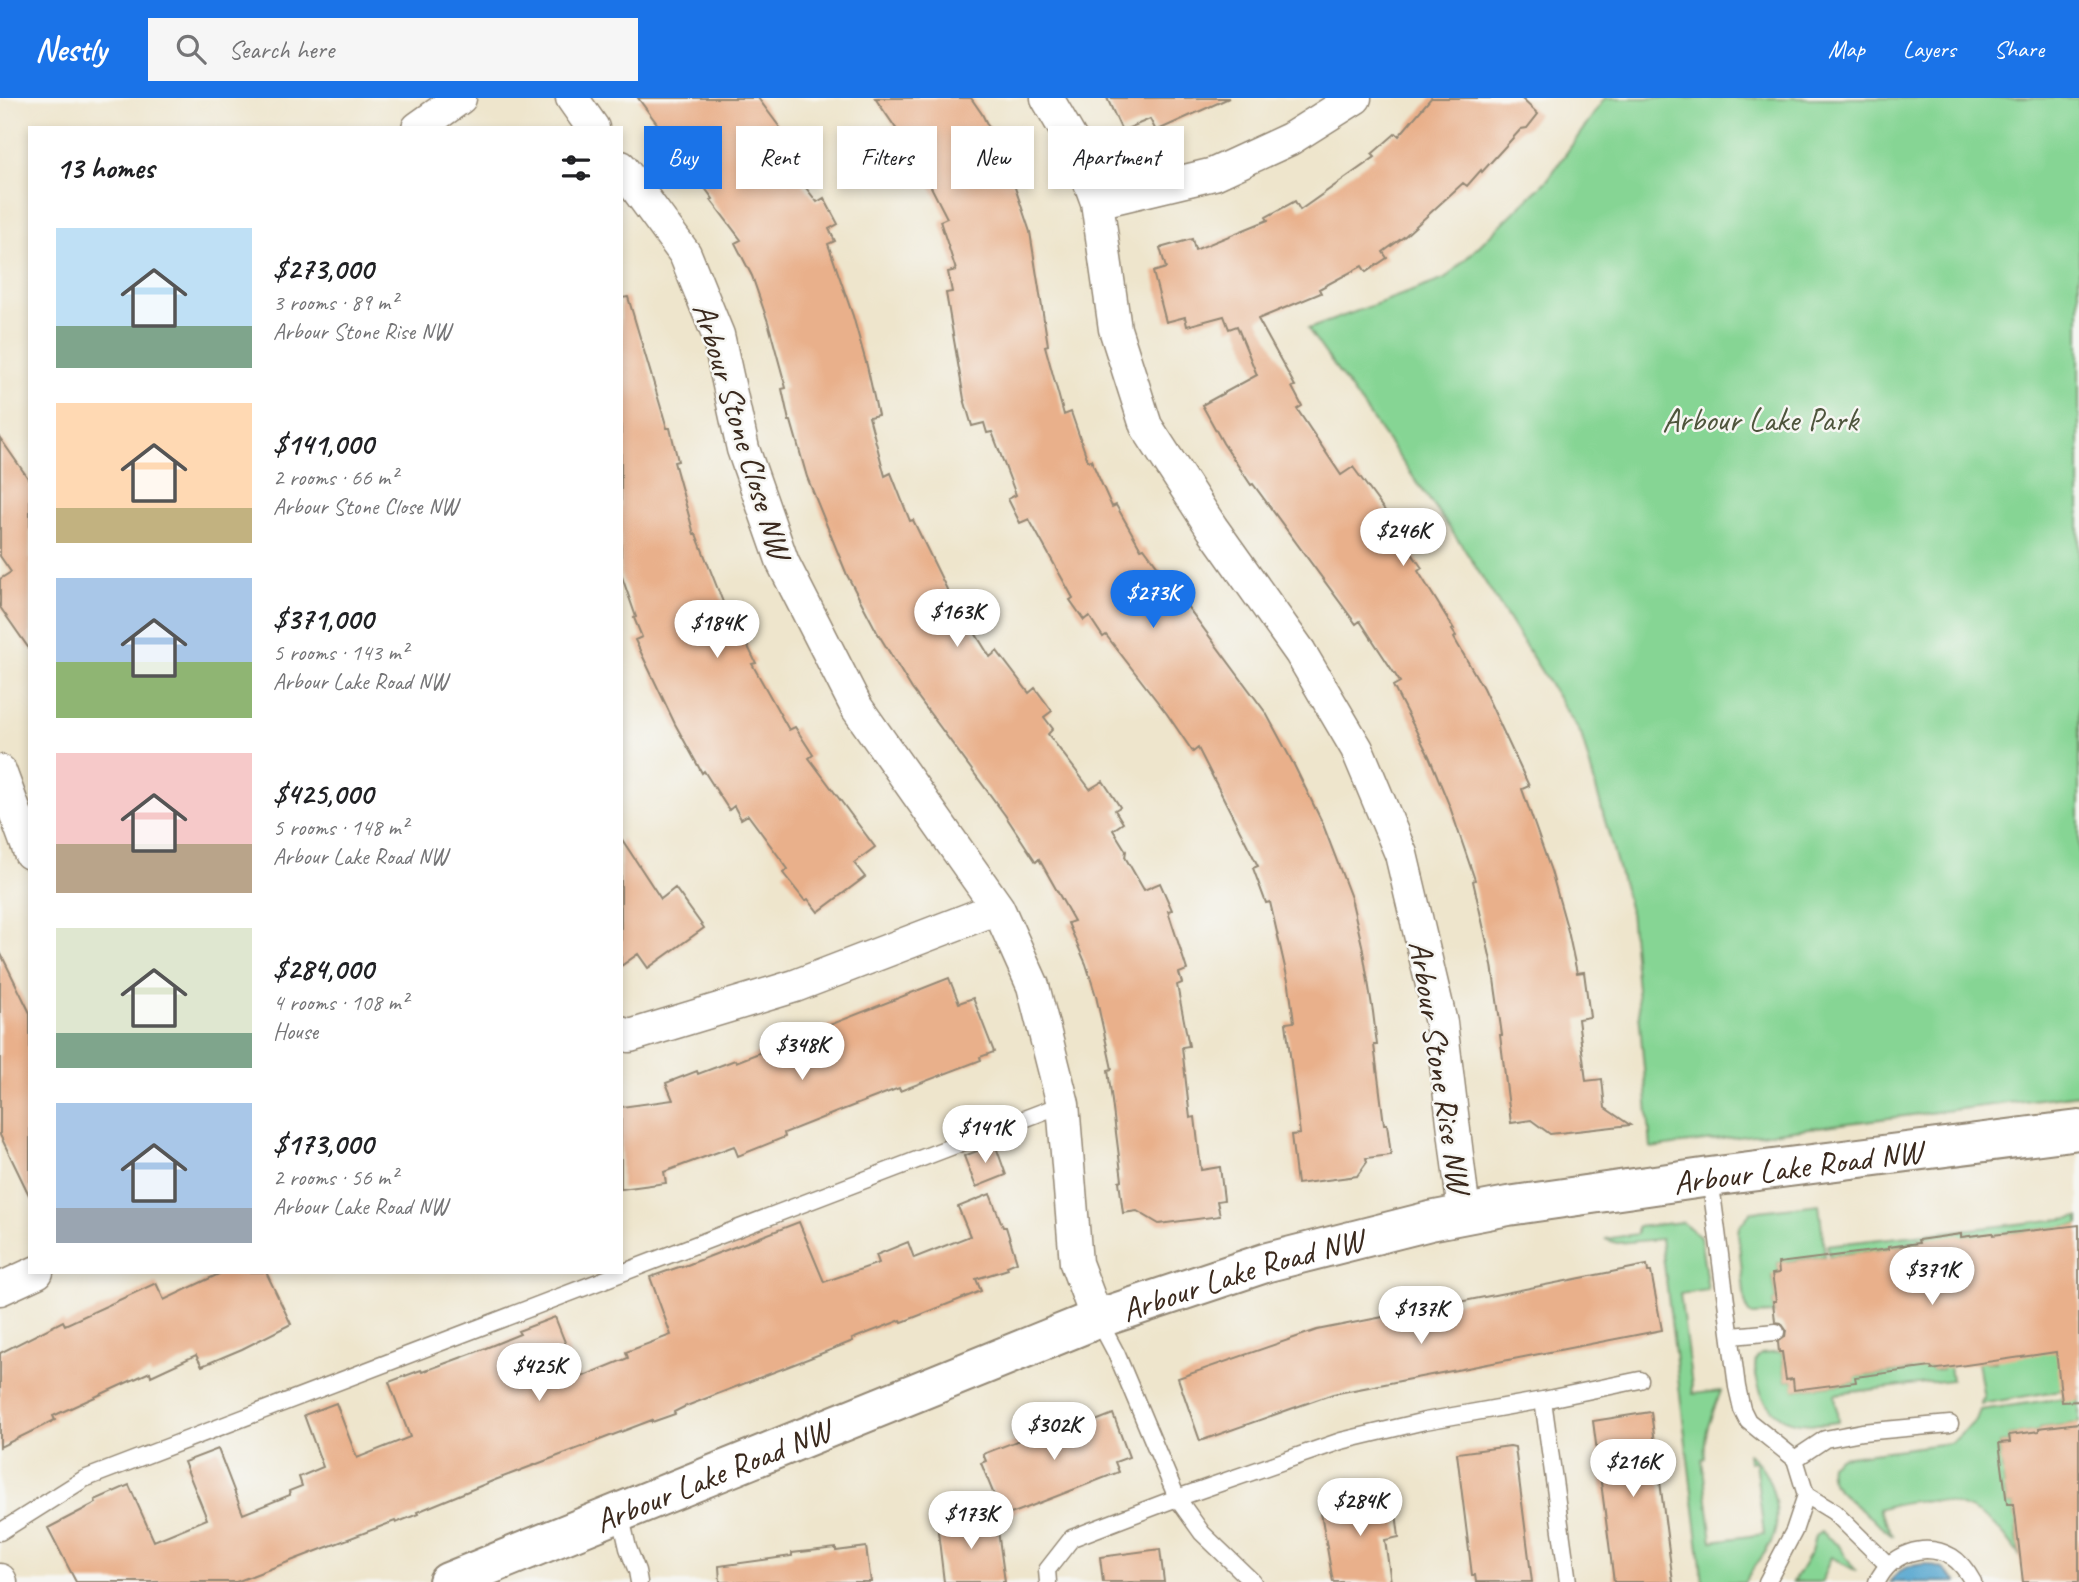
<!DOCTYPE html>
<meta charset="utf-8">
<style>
:root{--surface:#fff;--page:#f6f6f6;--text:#202124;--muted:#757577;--accent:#1a73e8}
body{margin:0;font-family:Caveat,sans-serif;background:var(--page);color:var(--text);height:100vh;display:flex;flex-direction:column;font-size:26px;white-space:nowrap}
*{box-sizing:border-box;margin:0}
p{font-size:23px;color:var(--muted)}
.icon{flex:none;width:38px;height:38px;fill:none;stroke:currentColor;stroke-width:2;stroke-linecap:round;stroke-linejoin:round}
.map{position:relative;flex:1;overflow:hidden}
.details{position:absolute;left:28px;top:28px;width:595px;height:1148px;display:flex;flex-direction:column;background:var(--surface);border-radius:0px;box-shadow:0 4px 10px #0003}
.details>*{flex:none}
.hud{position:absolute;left:644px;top:28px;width:665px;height:63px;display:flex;gap:14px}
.price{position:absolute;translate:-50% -60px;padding:0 16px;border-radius:24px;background:#fff;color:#222;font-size:23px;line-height:46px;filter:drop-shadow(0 2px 4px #0008)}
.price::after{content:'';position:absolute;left:50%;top:42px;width:21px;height:16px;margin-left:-10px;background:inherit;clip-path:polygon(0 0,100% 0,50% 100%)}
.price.active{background:var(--accent);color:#fff}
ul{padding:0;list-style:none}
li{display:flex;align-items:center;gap:21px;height:175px;padding:0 28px}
li span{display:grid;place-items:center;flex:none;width:196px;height:140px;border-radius:0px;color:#555}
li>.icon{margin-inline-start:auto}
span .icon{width:84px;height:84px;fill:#fffc;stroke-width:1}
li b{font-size:30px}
h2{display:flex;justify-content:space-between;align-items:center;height:84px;padding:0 28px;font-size:30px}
.chip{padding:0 24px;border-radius:0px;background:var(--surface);box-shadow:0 4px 10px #0003;font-size:24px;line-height:63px}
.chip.active{background:var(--accent);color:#fff}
header{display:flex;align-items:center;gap:42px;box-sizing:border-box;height:98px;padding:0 35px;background:var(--accent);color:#fff}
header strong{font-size:33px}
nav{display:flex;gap:38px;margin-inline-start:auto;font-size:24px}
.search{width:490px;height:63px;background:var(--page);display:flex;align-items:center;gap:18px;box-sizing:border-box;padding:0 24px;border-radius:0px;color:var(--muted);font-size:26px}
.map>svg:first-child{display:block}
.green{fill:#86d594;stroke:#608059;stroke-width:2}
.water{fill:#54a6cf;stroke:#486876;stroke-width:2}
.building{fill:#e9b08b}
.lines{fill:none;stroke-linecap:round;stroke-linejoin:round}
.service-casing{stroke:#948875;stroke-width:19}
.minor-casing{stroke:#948875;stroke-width:35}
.tertiary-casing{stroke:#948875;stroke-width:42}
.service{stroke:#fff;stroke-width:16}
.minor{stroke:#fff;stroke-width:32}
.tertiary{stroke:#fff;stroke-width:38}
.labels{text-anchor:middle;stroke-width:5;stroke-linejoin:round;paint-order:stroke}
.park-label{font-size:33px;fill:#4e553c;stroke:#f6f6f2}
.street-label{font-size:33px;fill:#3b2a1e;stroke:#f6f6f2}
</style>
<header>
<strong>Nestly</strong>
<div class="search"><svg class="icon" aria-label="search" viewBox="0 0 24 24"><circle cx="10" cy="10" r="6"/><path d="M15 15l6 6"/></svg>Search here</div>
<nav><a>Map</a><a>Layers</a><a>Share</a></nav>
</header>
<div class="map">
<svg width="2079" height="1484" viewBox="0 0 2079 1484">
<rect width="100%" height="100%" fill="#f6f6f2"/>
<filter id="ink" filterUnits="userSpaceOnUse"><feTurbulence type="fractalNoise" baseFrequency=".0143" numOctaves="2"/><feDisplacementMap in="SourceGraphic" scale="14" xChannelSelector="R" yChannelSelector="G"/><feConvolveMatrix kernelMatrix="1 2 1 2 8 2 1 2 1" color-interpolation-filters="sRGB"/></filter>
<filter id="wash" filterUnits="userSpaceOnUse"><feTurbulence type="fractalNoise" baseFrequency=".00686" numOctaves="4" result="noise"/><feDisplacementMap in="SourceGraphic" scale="28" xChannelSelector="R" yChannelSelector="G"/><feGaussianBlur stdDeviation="1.57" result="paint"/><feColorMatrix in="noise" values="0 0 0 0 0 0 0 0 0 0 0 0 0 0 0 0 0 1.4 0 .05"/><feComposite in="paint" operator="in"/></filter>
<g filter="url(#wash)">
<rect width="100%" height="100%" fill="#eee5cc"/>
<path class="green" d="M1605 0H2079V996L1651 1050 1630 813 1581 636 1463 449 1308 231 1445 181 1548 81Z
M1819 1106 1825 1158 1778 1165 1779 1175 1772 1177 1776 1203H1773L1774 1216 1752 1217 1748 1214 1745 1204 1738 1135 1739 1129 1751 1114Z
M2079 1119V1127L1993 1137 1918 1142 1919 1145 1888 1149V1151L1829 1158 1827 1147Z
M1682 1124 1700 1138 1708 1192 1680 1196 1693 1296 1721 1293C1713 1315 1702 1336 1705 1360L1702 1361 1712 1443 1764 1436 1755 1363 1749 1364 1748 1356C1772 1371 1783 1416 1772 1442 1765 1457 1753 1470 1744 1484H1703L1661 1141 1617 1145 1605 1141 1637 1136V1129Z
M2056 1253 2079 1289 1981 1306 1982 1301H1984L1978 1264H1996L1995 1259Z
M1782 1254 1786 1282 1793 1281 1795 1292 1855 1284V1279L1911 1272V1269H1931L1932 1272 1942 1271V1266L1950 1268 1952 1282 1835 1296 1838 1324C1803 1329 1771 1327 1759 1289 1756 1279 1754 1271 1756 1261L1761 1256Z
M2079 1298V1325L2039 1330V1333L2009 1337 2010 1344 1999 1345 2007 1406H2014L2016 1421H2018L2019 1425 2016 1426 2019 1457C2012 1448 2006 1438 1998 1431 1965 1398 1920 1397 1878 1411L1893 1438C1878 1424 1841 1399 1832 1384 1829 1378 1829 1373 1830 1367L1841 1359 1949 1345 1957 1340 1976 1322 1980 1312Z
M1821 1434 1839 1448 1856 1473 1831 1459 1824 1476 1822 1484H1793L1811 1454 1815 1438Z"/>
<path class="water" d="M1926 1466 1943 1471 1957 1484H1890C1898 1470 1911 1467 1926 1466Z"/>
<g id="blocks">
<path class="building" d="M638 0H758L784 35 771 45 817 104 824 100 838 126 829 131 835 143 828 146 853 218 867 268 878 317 869 319 885 378 891 375 910 423 913 422 959 516 962 514 990 559 997 553 1029 595 1035 590 1052 613 1044 619 1053 631 1048 636 1090 691 1103 683 1120 709 1115 712 1123 725 1113 732 1126 753 1125 759 1144 792 1160 785 1172 812 1168 813 1187 872 1179 875 1182 885 1177 887 1189 948 1182 949 1190 1020 1195 1019 1201 1072 1220 1069 1224 1102 1217 1103 1220 1118 1159 1126 1137 1113 1123 1115 1119 1083 1122 1082 1108 972 1112 971 1096 898 1086 866 1068 825 1074 823 1039 761 1036 764 1005 717 912 591 877 534 847 477 807 379 791 323H789L782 291 786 290 768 224 752 178 735 145 741 142 711 102 713 101Z
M875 0H971L982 16 1007 66 1030 134 1048 247 1045 248 1064 317 1071 314 1088 363 1091 362 1112 409 1116 407 1141 451 1144 450 1266 615 1294 667 1322 724 1351 800 1362 847 1373 914 1377 947H1374L1384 1026H1387L1391 1057 1366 1060 1367 1064 1357 1078 1297 1086 1291 1037 1300 1036 1286 925 1294 924 1289 887 1270 804 1266 805 1253 770 1258 768 1198 650 1193 654 1167 616 1106 537 1103 539 1089 518 1084 522 1070 502 1073 500 1029 421 1020 425 1008 401 1016 397 992 334 987 335 984 325 972 328 964 301 946 195 952 194 948 174 956 172 940 123 947 120 926 79 904 47 906 45Z
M1107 0H1229L1156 33 1150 21 1122 33Z
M1431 0H1521L1538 16 1527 30 1521 31 1482 74 1481 72 1467 88 1463 85 1405 138 1383 154 1387 160 1366 174 1362 168 1319 191 1321 195 1258 221 1295 288 1292 289 1302 308 1297 311 1341 377 1353 369 1399 432 1397 434 1422 470 1418 473 1454 531 1452 532 1456 538 1454 540 1483 590 1529 688 1522 691 1551 773 1568 833 1577 875 1584 874 1590 919 1578 921 1586 983 1602 981 1605 1010 1630 1027 1550 1036 1531 1022 1511 1025 1500 937H1502L1492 867 1473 783 1475 782 1450 709 1429 658 1393 588 1400 584 1360 523 1356 526 1253 386 1251 387 1223 345 1202 307 1257 277 1237 228 1229 231 1224 218 1187 228 1185 219 1166 224 1153 174 1166 170 1160 150 1192 141 1195 152 1268 122 1266 119 1295 103 1300 112 1375 59 1372 56 1396 35 1399 38Z
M628 199 667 330H670L678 363 674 364 694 436H696L736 537 741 534 756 565 752 566 789 632 795 629 813 657 809 660 875 749 854 765 865 779 818 814 808 801 805 803 783 775 788 771 748 717 741 721 734 708 729 712 704 673 702 675 675 626 635 542 642 539 634 520 636 519 621 476V200Z
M0 340 30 383V552L0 509V481L11 474 0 458Z
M621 740 661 801 675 790 704 830 648 870 638 856 621 868Z
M0 854 30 915V1099L0 1037Z
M949 880 959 905 973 900 994 954 980 959 981 962 900 993 899 990 842 1012 784 1035 785 1039 738 1058 734 1048 664 1074 666 1085 621 1091V1009L673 1002 666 985 697 973 698 976 735 962 736 964Z
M995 1046 1006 1077 976 1089 964 1058Z
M990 1096 1003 1129H1006L1017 1164 1007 1168 1008 1171 976 1181 981 1193 905 1223 902 1224 901 1222 852 1241 853 1243 810 1260 684 1309 674 1314 675 1316 652 1324V1322L495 1382 417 1414 418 1416 396 1425 395 1423 236 1484H76L48 1430 96 1405 95 1402 129 1387 154 1443 207 1421 184 1364 218 1351 243 1416 290 1397 289 1393 302 1388 299 1379 323 1369 304 1317 336 1305 357 1360 410 1339 389 1284 421 1272 422 1274 476 1254 520 1236 518 1233 555 1219 579 1280 628 1260 626 1254 671 1237 650 1179 682 1168V1169L799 1124 824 1184 879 1165 876 1157 908 1144 914 1160 970 1138 958 1109Z
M2079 1127V1303L2062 1304 2056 1254 1932 1272 1931 1269 1855 1279 1856 1284 1794 1292 1793 1281 1786 1282 1782 1254H1779L1778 1244 1785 1239 1786 1232 1781 1225 1775 1224 1773 1203H1776L1772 1176 1779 1175 1778 1165 1888 1151V1149L1919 1145 1918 1142 1961 1136V1139L1993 1135V1137Z
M1647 1167 1648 1174H1651L1662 1232 1333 1296 1200 1343 1178 1280 1317 1232Z
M223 1174H266L291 1226 242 1251 202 1268 196 1257 151 1278 150 1274 53 1318 55 1322 0 1349V1255L63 1223 65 1227 156 1185 164 1202Z
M1651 1314 1673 1484H1614L1593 1323Z
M1090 1315 1093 1324 1113 1316 1129 1359 1115 1364 1119 1374 1003 1419 981 1365 986 1363 983 1356Z
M2079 1325V1484H2023L2014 1406H2007L1999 1345 2010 1344 2009 1337 2039 1333V1330Z
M1510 1348 1515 1349 1532 1484H1476L1475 1477H1472L1457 1355Z
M1383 1390 1385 1405H1388L1390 1415H1396L1399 1439 1385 1442 1391 1484H1333L1321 1415 1345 1411 1343 1395Z
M996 1418 1005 1484H944L937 1425Z
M866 1449 871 1484H720L719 1468 792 1458V1455L836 1450V1453Z
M1160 1451 1164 1484H1103L1100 1459Z"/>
</g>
</g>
<g filter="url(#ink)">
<use href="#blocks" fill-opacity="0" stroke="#948875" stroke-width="2"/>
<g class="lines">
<g class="service-casing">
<path id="service" d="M1710 1079 1737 1289 1742 1311 1748 1323 1795 1361 1806 1397 1834 1414 1888 1467
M1098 1221 1117 1257 1177 1400 1202 1435 1253 1484
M1732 1238 1776 1234
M1543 1302 1640 1282
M1795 1361 1825 1341 1862 1334 1950 1326
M620 1415 628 1450 637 1473 639 1484
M0 1434 84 1381 1063 1006
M1048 1484 1047 1472 1072 1440 1177 1400 1341 1343 1425 1323 1543 1302 1568 1484
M1767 1484 1794 1433 1806 1397
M1877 1484C1890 1456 1924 1443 1952 1459 1962 1465 1968 1475 1973 1484"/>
</g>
<g class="minor-casing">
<path id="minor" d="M572 0 593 30
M1047 0 1079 55 1097 104 1115 231 1146 328 1212 430 1300 554 1357 651 1401 756 1441 925 1464 1115
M418 30 460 0
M621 69 685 156 718 237 743 351 783 465 857 610 998 810 1033 888 1063 1006 1076 1165 1097 1221
M1097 104 1214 76 1290 41 1355 0
M0 673 30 755
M621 935 630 938 795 888 998 810
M0 1191 37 1174
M0 1482 1 1484"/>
</g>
<g class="tertiary-casing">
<g id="tertiary">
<path id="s1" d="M448 1484 1097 1221 1268 1164 1430 1123 1508 1108 1710 1079 2079 1032"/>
</g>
</g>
<use href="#service" class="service"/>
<use href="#minor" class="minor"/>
<use href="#tertiary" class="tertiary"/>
</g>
</g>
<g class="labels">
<g class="park-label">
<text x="1760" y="333">Arbour Lake Park</text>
</g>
<g class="street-label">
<text transform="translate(743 332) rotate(73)" y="12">Arbour Stone Close NW</text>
<text transform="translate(1441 968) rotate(81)" y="12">Arbour Stone Rise NW</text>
<text dy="12" stroke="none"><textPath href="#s1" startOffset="1419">Arbour Lake Road NW</textPath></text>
<text dy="12" stroke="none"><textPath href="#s1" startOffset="852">Arbour Lake Road NW</textPath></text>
<text dy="12" stroke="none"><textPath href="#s1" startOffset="285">Arbour Lake Road NW</textPath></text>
</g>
</g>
</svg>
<b class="price" style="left:1403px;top:470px">$246K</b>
<b class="price active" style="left:1153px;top:532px">$273K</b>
<b class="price" style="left:957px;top:551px">$163K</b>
<b class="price" style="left:717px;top:562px">$184K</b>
<b class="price" style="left:802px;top:984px">$348K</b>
<b class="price" style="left:985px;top:1067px">$141K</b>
<b class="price" style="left:1932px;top:1209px">$371K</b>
<b class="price" style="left:1421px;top:1248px">$137K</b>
<b class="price" style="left:539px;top:1305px">$425K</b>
<b class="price" style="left:1054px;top:1364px">$302K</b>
<b class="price" style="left:1633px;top:1401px">$216K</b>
<b class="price" style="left:1360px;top:1440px">$284K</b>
<b class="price" style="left:971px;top:1453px">$173K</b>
<div class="hud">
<a class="chip active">Buy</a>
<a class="chip">Rent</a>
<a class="chip">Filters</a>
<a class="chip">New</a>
<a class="chip">Apartment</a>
</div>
<section class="details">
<h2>13 homes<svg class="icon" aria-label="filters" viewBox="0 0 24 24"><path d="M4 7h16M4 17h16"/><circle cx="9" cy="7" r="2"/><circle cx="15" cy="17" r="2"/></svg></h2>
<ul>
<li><span style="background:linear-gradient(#bfe0f5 70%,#7fa58c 0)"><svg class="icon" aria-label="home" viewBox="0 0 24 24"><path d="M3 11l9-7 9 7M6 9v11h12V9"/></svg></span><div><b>$273,000</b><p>3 rooms · 89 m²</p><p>Arbour Stone Rise NW</p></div></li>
<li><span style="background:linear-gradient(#ffd9b3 75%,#c2b280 0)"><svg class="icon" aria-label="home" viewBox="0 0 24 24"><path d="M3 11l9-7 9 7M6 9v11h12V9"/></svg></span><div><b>$141,000</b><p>2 rooms · 66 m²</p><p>Arbour Stone Close NW</p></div></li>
<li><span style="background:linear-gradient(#a9c7e8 60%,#8fb573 0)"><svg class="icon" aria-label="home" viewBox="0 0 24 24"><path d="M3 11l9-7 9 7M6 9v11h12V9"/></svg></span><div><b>$371,000</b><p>5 rooms · 143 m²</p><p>Arbour Lake Road NW</p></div></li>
<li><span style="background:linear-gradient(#f6c9c9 65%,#b9a48a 0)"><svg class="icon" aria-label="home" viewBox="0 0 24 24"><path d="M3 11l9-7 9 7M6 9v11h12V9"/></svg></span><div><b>$425,000</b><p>5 rooms · 148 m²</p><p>Arbour Lake Road NW</p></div></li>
<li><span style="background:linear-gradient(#dfe7d0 75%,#7fa58c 0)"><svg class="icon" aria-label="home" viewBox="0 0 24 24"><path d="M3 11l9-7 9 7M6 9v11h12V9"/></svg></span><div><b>$284,000</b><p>4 rooms · 108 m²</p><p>House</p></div></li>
<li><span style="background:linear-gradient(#a9c7e8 75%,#9aa5b1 0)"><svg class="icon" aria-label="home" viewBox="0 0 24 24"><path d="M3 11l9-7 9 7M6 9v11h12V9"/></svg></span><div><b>$173,000</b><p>2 rooms · 56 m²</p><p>Arbour Lake Road NW</p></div></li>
</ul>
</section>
</div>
